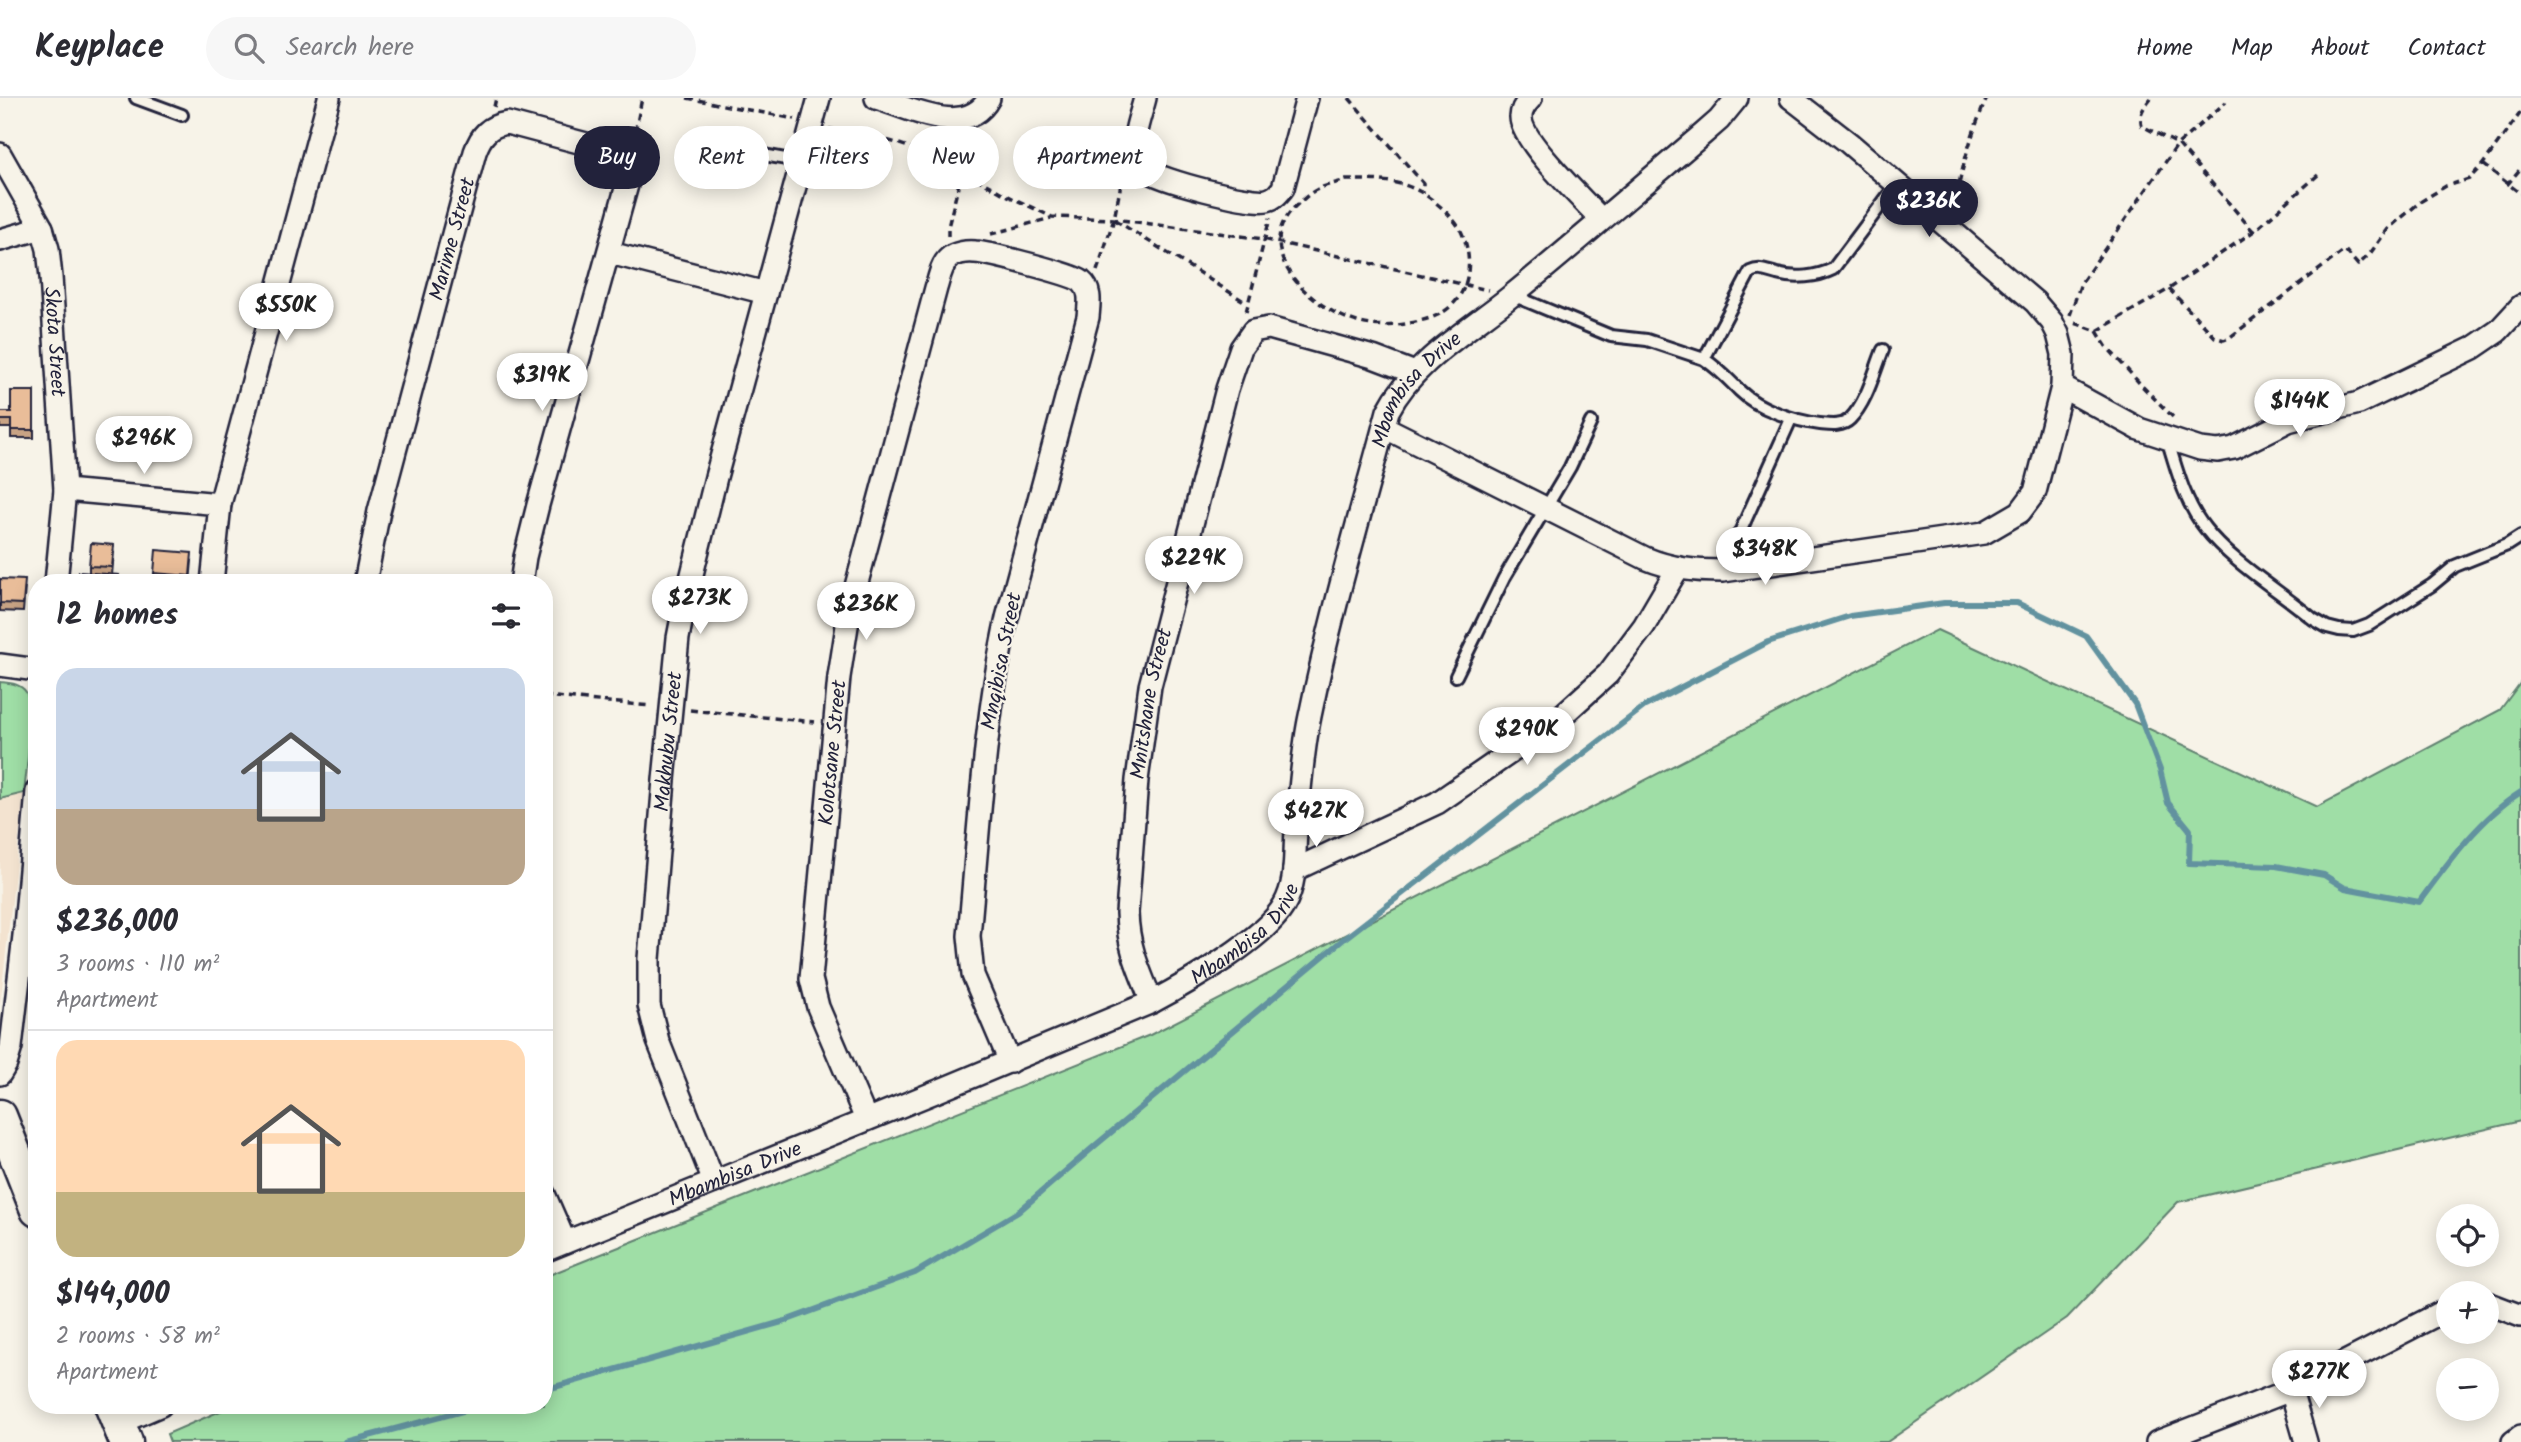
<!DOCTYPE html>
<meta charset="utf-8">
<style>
:root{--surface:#fff;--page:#f7f7f7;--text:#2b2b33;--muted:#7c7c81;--line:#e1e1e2;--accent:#22223b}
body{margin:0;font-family:Kalam,sans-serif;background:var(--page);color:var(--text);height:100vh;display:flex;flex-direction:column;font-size:26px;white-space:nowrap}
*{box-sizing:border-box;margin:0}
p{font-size:23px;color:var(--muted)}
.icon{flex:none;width:38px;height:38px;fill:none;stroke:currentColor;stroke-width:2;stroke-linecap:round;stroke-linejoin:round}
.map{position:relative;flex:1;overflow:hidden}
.drawer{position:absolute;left:28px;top:476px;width:525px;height:840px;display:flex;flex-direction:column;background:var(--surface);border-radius:28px;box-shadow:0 4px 18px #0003}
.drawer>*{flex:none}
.hud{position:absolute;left:574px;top:28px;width:665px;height:63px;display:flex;gap:14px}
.buttons{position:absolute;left:2436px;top:1106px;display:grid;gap:14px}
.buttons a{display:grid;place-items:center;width:63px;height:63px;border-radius:50%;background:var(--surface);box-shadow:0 4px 18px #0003;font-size:35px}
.price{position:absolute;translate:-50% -60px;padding:0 16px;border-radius:24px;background:#fff;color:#222;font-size:23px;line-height:46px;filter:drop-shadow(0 2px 4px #0008)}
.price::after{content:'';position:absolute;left:50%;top:42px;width:21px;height:16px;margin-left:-10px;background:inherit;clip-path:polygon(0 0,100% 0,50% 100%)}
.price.active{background:var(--accent);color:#fff}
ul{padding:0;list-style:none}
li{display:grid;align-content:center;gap:14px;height:371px;padding:0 28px}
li+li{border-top:2px solid var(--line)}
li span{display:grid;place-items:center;height:217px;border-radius:21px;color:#555}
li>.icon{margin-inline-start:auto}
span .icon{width:126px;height:126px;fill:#fffc;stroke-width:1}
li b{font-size:30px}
h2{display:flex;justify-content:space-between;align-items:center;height:84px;padding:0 28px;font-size:30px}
.chip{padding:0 24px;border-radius:32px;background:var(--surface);box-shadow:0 4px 18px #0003;font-size:24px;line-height:63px}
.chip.active{background:var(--accent);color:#fff}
header{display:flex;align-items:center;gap:42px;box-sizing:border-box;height:98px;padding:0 35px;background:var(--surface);border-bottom:2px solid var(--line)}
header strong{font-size:33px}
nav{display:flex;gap:38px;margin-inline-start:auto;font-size:24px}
.search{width:490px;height:63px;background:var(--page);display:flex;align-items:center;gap:18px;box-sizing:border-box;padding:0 24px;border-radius:38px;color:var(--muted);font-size:26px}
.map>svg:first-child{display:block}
.built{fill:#f3e3d0}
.green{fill:#9fdea6;stroke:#608070;stroke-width:2}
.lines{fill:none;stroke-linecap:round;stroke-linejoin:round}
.stream{stroke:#62929f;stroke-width:6}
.lane-casing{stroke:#22223b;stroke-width:16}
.street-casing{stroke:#22223b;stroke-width:26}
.secondary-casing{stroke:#22223b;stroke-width:37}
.path{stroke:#22223b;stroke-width:3.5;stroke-dasharray:7 5;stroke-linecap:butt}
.lane{stroke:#f7f3e8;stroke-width:10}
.street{stroke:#f7f3e8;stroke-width:21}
.secondary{stroke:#f7f3e8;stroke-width:32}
.wall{fill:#c8a384;stroke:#22223b;stroke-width:2}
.building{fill:#e9bd99;stroke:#22223b;stroke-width:2}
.labels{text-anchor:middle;stroke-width:5;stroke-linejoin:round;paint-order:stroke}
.street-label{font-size:21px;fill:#22223b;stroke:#f7f3e8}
</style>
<header>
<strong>Keyplace</strong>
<div class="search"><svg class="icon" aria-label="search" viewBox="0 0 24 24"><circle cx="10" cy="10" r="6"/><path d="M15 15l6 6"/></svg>Search here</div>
<nav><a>Home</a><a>Map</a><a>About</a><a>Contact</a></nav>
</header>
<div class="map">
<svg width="2521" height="1344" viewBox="0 0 2521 1344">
<rect width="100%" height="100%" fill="#f7f3e8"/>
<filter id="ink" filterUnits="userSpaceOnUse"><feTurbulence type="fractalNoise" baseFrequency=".0143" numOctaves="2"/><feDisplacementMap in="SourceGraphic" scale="14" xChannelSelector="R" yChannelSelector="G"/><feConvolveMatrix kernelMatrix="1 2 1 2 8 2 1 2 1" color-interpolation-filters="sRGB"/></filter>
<g filter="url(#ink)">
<path class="built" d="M24 695 0 907V701Z"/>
<path class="green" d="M1937 532 2317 709 2500 612 2521 584V1023L2178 1104 2067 1220 1887 1344H170L167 1336 234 1307H544V1179L1150 937Z
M0 584C9 585 20 585 26 594 36 608 26 675 24 695L0 701Z"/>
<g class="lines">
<path class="stream" d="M544 1292 782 1224 915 1175 1018 1114 1097 1046 1345 840 1645 608 1768 544 1850 518 1944 505H2017L2086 538 2135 606 2160 672 2168 705 2190 732 2189 765 2276 768 2324 777 2345 790 2419 804C2447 766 2480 720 2521 694
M346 1344 485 1307"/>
<g class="lane-casing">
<path id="lane" d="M136 0 182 17
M688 49 709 47 802 64
M1512 197 1611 238 1647 242 1704 261
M1883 252C1874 274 1867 304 1850 321 1842 329 1830 327 1820 326 1795 323 1758 311 1740 293 1728 281 1719 271 1704 261L1750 174C1761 169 1767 174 1777 176 1795 181 1817 179 1833 171L1896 87
M2167 340C2176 370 2185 405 2205 430 2231 464 2280 493 2313 521L2327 529 2339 532 2353 533 2369 527 2432 487 2455 468 2507 447 2521 438
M1723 472 1791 321
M1456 578 1504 480 1570 369 1591 324"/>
</g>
<g class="street-casing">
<g id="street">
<path d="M876 0C909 10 967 41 989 0"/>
<path d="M1145 0C1141 17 1130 42 1137 58 1139 63 1143 68 1147 72 1159 82 1251 106 1267 102 1275 100 1278 96 1283 90L1307 0"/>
<path d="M1531 0C1526 5 1521 12 1521 19 1520 42 1584 103 1601 121"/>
<path id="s1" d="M0 56 42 130 48 151 51 179 65 392 56 485"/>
<path d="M0 142 42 130"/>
<path d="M610 155 766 195"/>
<path d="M2062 289 2139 331 2200 351 2218 353 2234 350 2288 323 2359 305 2473 250 2498 233 2521 208"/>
<path d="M1384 329 1645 460C1671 471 1695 473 1723 473L1984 435 2020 414 2035 394 2062 289 2063 256 2058 236 2052 224 2035 204 1849 45 1791 0"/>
<path d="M65 392 220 406"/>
<path d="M212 485 220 406 329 0"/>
<path id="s2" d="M365 485 379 413 475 54C481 37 489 28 507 25L609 52C624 60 627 70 627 87L538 407 525 459 521 485"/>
<path d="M0 567 37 572"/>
<path d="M1294 772 1437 705 1556 623 1608 576 1644 528 1678 470"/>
<path id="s3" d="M1152 904C1139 872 1128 849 1127 815L1137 682 1150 588 1227 291 1241 250 1253 233 1269 230 1373 259 1415 275"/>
<path d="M0 976 6 966 11 949 25 829 37 693"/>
<path id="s4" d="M866 1021 818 909 811 881 839 579 847 528 855 492 936 190C939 181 941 167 949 160 955 155 967 153 975 154 990 155 1071 176 1081 183 1092 192 1089 206 1088 219L1007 520C984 625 979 732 969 838L973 877 1010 964"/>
<path id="s5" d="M714 1084 658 943 649 907V861L664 682 678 540 684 509 716 379 819 0"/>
<path d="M544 1096 565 1144"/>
<path id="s6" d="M544 1153 938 993 1152 904C1186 886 1266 840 1284 807 1297 785 1294 758 1296 734 1300 696 1302 655 1310 618 1331 515 1361 414 1388 313 1413 264 1469 232 1511 198 1576 145 1639 90 1703 36L1719 22 1737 0"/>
<path d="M2487 1205 2521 1218"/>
<path d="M2291 1292 2306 1344"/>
<path d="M119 1325 161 1307"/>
<path d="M2157 1344 2291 1292 2448 1211"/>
<path d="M2513 1344 2521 1338"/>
</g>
</g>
<g class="secondary-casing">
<path id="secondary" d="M0 1018 37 1112
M111 1307 126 1344"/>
</g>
<path class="path" d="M687 0 795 21
M1349 0 1423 85V95
M2151 0C2144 9 2138 16 2142 28L2178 46 2253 133
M494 9 496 0
M829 31 871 37 934 57 1004 96 1052 119 1114 121 1263 141 1488 192
M633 45 642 0
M2483 66 2521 96
M1346 82C1372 82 1401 81 1424 96 1436 104 1454 119 1461 133 1477 166 1468 208 1430 220 1408 227 1381 231 1357 224 1310 210 1246 150 1299 105 1304 101 1310 95 1316 92 1325 87 1337 85 1346 82Z
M2507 87 2521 70
M1954 108C1962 71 1971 35 1987 0
M1115 122 1247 205
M991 136 1051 120
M948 138V129L971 37
M1097 173 1114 121 1123 76
M2169 191 2215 239 2224 242 2229 240 2345 152 2358 167 2369 157 2388 131 2420 104 2446 88 2469 81 2483 66 2521 14
M1246 214 1270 120
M2070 217 2081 185 2178 46 2226 4
M2075 225 2097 233 2169 191 2254 133 2318 77
M2097 233 2106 248 2143 289 2174 320
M544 598 651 608
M690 612 815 624"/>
<use href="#lane" class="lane"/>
<use href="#street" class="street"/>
<use href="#secondary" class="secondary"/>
</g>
<path class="wall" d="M34 293V340H11V330H0V314H11Z
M114 455 112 477 119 485 89 475V468Z
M192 463 190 485 154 483V475Z
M0 481 25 490 23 514 0 513Z"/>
<path class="building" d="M11 293H34V332H11V322H0V314H11Z
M91 445 114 447 112 469 89 468Z
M156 452 192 455 190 478 154 475Z
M79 474 119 477 118 485H78Z
M0 481 25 482 23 506 0 505Z"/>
</g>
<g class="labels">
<g class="street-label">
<text dy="7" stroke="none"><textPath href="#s2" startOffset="355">Marime Street</textPath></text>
<text dy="7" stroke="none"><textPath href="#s1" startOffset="200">Skota Street</textPath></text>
<text dy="7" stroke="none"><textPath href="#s6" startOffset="1362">Mbambisa Drive</textPath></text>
<text transform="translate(1001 563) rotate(-79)" y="7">Mnqibisa Street</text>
<text dy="7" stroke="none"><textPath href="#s3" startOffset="304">Mnitshane Street</textPath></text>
<text dy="7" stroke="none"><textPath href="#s5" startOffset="453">Makhubu Street</textPath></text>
<text dy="7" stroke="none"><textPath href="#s4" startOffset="378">Kolotsane Street</textPath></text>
<text dy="7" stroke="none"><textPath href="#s6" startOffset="774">Mbambisa Drive</textPath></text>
<text dy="7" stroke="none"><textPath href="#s6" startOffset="206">Mbambisa Drive</textPath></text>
</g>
</g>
</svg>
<div class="buttons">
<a><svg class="icon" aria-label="locate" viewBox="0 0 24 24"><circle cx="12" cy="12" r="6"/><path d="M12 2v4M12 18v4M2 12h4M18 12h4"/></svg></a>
<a>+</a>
<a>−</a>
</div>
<b class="price active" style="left:1929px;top:141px">$236K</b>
<b class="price" style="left:286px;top:245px">$550K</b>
<b class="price" style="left:542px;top:315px">$319K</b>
<b class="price" style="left:2300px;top:341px">$144K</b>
<b class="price" style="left:144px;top:378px">$296K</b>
<b class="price" style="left:1765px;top:489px">$348K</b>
<b class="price" style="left:1194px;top:498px">$229K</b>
<b class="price" style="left:700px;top:538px">$273K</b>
<b class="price" style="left:866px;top:544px">$236K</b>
<b class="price" style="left:1527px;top:669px">$290K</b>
<b class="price" style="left:1316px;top:751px">$427K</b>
<b class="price" style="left:2319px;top:1312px">$277K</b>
<div class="hud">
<a class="chip active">Buy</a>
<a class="chip">Rent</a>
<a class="chip">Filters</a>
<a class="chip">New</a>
<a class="chip">Apartment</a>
</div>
<section class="drawer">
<h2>12 homes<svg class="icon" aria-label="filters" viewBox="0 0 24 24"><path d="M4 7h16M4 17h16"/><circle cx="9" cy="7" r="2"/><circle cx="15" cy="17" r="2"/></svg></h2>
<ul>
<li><span style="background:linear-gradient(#c9d6e8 65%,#b9a48a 0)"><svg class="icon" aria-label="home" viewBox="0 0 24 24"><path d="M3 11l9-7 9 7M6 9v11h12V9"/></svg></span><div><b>$236,000</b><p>3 rooms · 110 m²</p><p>Apartment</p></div></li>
<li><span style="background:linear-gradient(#ffd9b3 70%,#c2b280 0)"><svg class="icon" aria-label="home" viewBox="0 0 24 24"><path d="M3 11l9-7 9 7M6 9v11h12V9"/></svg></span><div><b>$144,000</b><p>2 rooms · 58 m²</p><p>Apartment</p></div></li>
</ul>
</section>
</div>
